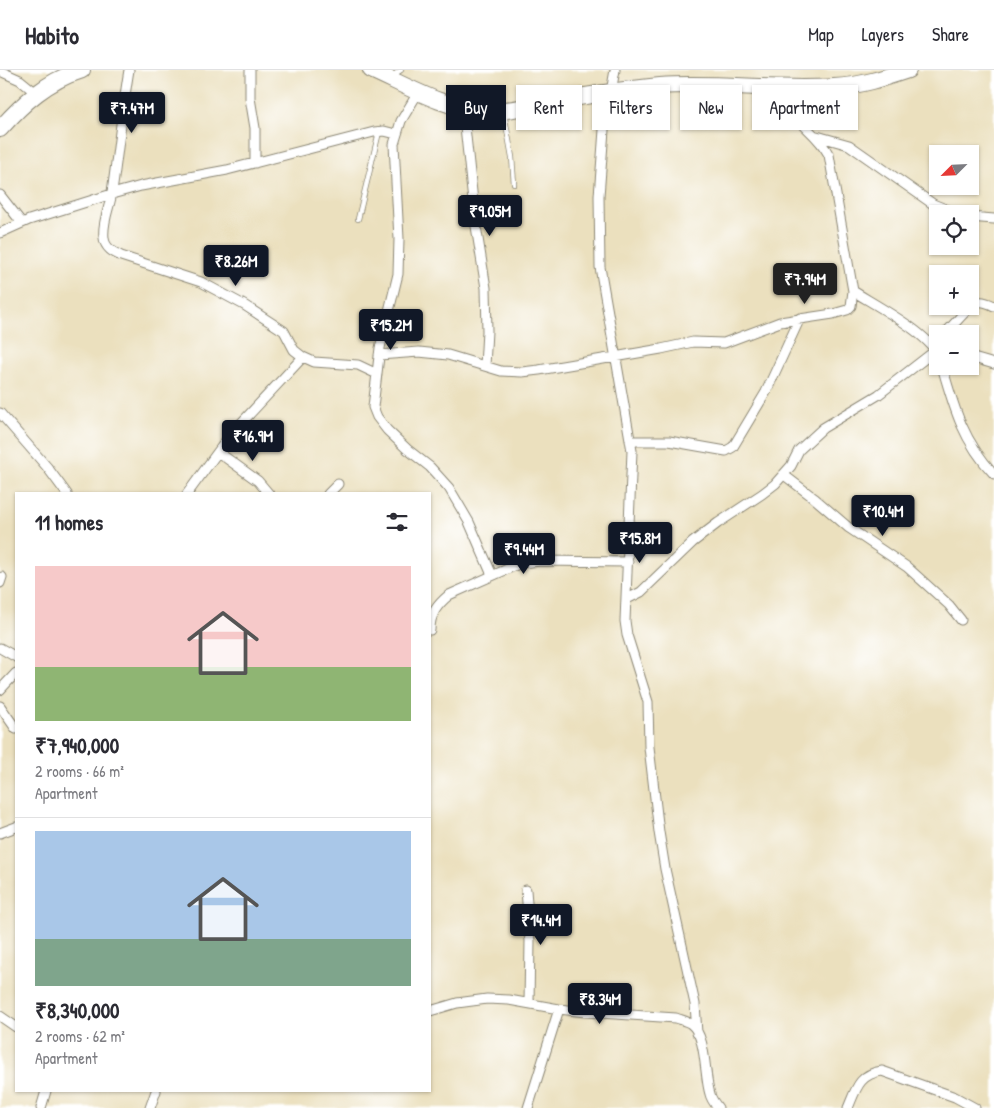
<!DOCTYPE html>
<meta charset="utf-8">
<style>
:root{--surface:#fff;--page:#f7f7f7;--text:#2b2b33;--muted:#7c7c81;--line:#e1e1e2;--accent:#111827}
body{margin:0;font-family:"Patrick Hand",sans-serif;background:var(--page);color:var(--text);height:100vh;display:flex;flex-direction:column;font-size:19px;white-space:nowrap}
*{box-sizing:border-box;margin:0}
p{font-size:16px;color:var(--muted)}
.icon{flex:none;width:28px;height:28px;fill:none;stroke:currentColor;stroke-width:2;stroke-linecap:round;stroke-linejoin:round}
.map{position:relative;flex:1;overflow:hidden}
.panel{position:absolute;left:15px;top:422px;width:416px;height:600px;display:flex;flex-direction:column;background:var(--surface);border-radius:0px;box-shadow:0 1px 4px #0004}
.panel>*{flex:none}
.guide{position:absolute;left:446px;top:15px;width:472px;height:45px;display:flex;gap:10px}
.needle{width:32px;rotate:246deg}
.fabs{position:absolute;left:929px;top:75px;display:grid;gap:10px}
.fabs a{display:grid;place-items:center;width:50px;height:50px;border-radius:0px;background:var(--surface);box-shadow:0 1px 4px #0004;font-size:25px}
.price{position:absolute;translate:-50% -42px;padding:0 11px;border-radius:5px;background:var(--accent);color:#fff;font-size:16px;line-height:32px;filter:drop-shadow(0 1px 2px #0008)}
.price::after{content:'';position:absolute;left:50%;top:30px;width:15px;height:11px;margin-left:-8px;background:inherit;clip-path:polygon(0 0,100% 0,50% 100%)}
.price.on{background:#222;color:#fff}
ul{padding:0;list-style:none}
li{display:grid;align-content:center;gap:10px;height:265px;padding:0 20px}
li+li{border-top:1px solid var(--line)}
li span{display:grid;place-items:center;height:155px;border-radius:0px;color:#555}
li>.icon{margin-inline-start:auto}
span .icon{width:90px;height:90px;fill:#fffc;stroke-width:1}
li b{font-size:21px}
h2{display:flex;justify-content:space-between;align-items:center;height:60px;padding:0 20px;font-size:21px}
.chip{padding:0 18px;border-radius:0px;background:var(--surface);box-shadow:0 1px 4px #0004;font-size:18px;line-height:45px}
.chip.on{background:var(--accent);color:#fff}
header{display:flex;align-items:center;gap:30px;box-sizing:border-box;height:70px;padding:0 25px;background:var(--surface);border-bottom:1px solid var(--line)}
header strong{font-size:24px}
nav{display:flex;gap:28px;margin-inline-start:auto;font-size:18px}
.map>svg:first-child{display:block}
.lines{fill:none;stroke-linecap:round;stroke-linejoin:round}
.lane-casing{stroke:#8b8674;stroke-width:6}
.street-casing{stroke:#8b8674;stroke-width:11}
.highway-casing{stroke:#8b8674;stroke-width:18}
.lane{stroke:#fff;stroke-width:4.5}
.street{stroke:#fff;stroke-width:9}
.highway{stroke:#fff;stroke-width:16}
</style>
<header>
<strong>Habito</strong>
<nav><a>Map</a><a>Layers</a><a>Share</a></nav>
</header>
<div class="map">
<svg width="994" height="1038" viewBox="0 0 994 1038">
<rect width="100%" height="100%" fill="#fff"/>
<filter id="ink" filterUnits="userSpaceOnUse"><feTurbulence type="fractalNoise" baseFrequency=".02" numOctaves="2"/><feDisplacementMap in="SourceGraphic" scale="10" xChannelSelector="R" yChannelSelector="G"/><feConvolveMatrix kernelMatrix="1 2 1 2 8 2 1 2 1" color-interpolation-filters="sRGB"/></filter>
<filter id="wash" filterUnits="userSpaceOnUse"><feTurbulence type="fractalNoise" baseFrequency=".0096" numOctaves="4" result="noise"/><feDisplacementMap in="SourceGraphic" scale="20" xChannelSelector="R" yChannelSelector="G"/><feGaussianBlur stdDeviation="1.12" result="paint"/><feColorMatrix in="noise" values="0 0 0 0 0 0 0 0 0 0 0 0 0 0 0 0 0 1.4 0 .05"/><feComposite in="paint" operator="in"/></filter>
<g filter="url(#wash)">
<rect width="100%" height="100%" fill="#ebe0be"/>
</g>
<g filter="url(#ink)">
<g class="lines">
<g class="lane-casing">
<path id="lane" d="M392 6 401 0
M504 43 512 87 514 114
M358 149 379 62"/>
</g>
<g class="street-casing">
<path id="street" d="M129 0C122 41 118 81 112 122 110 137 102 152 104 168 105 178 113 182 121 186L201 212 244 235 284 261 294 280 303 287 314 292 358 295 377 304
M250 0V28L255 58V93
M0 1 20 10 36 23
M419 21 401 51 394 74 399 169 398 204 380 278 373 337 377 347 387 360 407 379 430 397 449 418 469 452 492 505
M611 22 615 0
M603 23 604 60 599 126 600 197 632 381 625 551 627 565 648 632 649 677 659 762 665 799 695 934 697 963
M463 38 475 150 486 218 487 261 485 296
M817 66 849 75 933 134 958 144
M0 125 22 153
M970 147 994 149
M0 163 29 150 112 124 141 116 227 100 374 62 384 61 396 64
M853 221C875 235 927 262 938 285
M944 264C953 257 970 233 979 232 984 231 990 234 994 236
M379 285 419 282 448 285 501 301 522 302 539 300 661 279 693 272 724 273 780 252 833 244 847 240 851 236 853 221 829 85C819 66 805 59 793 43 788 36 785 27 781 19
M970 287 994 294
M942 296C954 338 963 371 994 404
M0 343 47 397 67 424
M630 371H669L726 381 733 377 766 322 800 248
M218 382 258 411 269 424
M784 405 814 428 849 458 907 497 949 535 961 550
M187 424 231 364 303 287
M328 424 338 414
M0 513 2 507
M627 529 641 522 693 472 718 453 762 424 775 414 791 396 799 380 823 358 878 325 936 280
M430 560C430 544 437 535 449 525L521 493 541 491 628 492
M0 578 16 587
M0 620 16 603
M0 636 16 659
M0 763 16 757
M526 820 530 871 529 933
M430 941 457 933 487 929 509 930 559 939 585 942 676 948C681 950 687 951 691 954 707 966 704 1006 710 1024 711 1029 715 1034 718 1038
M0 946 16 957
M41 1038 46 1021
M150 1038 156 1021
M528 1038 559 939
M848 1038C856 1019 859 1004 882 1001L955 1027 975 1038"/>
</g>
<g class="highway-casing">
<path id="highway" d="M371 0C407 16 445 39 484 41 509 42 532 35 556 31 590 25 625 19 660 16 718 12 776 21 834 17 860 16 884 8 908 0
M0 59C23 33 48 10 82 0"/>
</g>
<use href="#lane" class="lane"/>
<use href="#street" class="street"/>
<use href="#highway" class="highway"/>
</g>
</g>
</svg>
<div class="fabs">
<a><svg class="needle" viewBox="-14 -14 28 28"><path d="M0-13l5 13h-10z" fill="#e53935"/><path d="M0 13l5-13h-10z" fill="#7c7c81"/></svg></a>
<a><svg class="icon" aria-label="locate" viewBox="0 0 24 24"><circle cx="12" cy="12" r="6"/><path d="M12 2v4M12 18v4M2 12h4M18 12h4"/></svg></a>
<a>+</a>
<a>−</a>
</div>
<b class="price" style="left:132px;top:64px">₹7.47M</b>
<b class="price" style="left:490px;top:167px">₹9.05M</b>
<b class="price" style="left:236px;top:217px">₹8.26M</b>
<b class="price on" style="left:805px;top:235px">₹7.94M</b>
<b class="price" style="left:391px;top:281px">₹15.2M</b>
<b class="price" style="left:253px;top:392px">₹16.9M</b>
<b class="price" style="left:883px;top:467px">₹10.4M</b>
<b class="price" style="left:640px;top:494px">₹15.8M</b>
<b class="price" style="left:524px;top:505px">₹9.44M</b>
<b class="price" style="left:541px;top:876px">₹14.4M</b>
<b class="price" style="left:600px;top:955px">₹8.34M</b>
<div class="guide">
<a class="chip on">Buy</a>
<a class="chip">Rent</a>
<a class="chip">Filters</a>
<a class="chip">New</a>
<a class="chip">Apartment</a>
</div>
<section class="panel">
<h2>11 homes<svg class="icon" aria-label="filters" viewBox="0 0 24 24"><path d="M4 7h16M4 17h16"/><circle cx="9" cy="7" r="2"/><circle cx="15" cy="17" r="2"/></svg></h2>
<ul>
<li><span style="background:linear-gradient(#f6c9c9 65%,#8fb573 0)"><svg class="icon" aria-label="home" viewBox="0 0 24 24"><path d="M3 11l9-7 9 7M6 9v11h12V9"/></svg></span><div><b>₹7,940,000</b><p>2 rooms · 66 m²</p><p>Apartment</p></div></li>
<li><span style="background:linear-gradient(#a9c7e8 70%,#7fa58c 0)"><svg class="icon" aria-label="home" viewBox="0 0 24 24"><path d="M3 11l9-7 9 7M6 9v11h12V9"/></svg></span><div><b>₹8,340,000</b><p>2 rooms · 62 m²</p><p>Apartment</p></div></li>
</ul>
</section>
</div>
